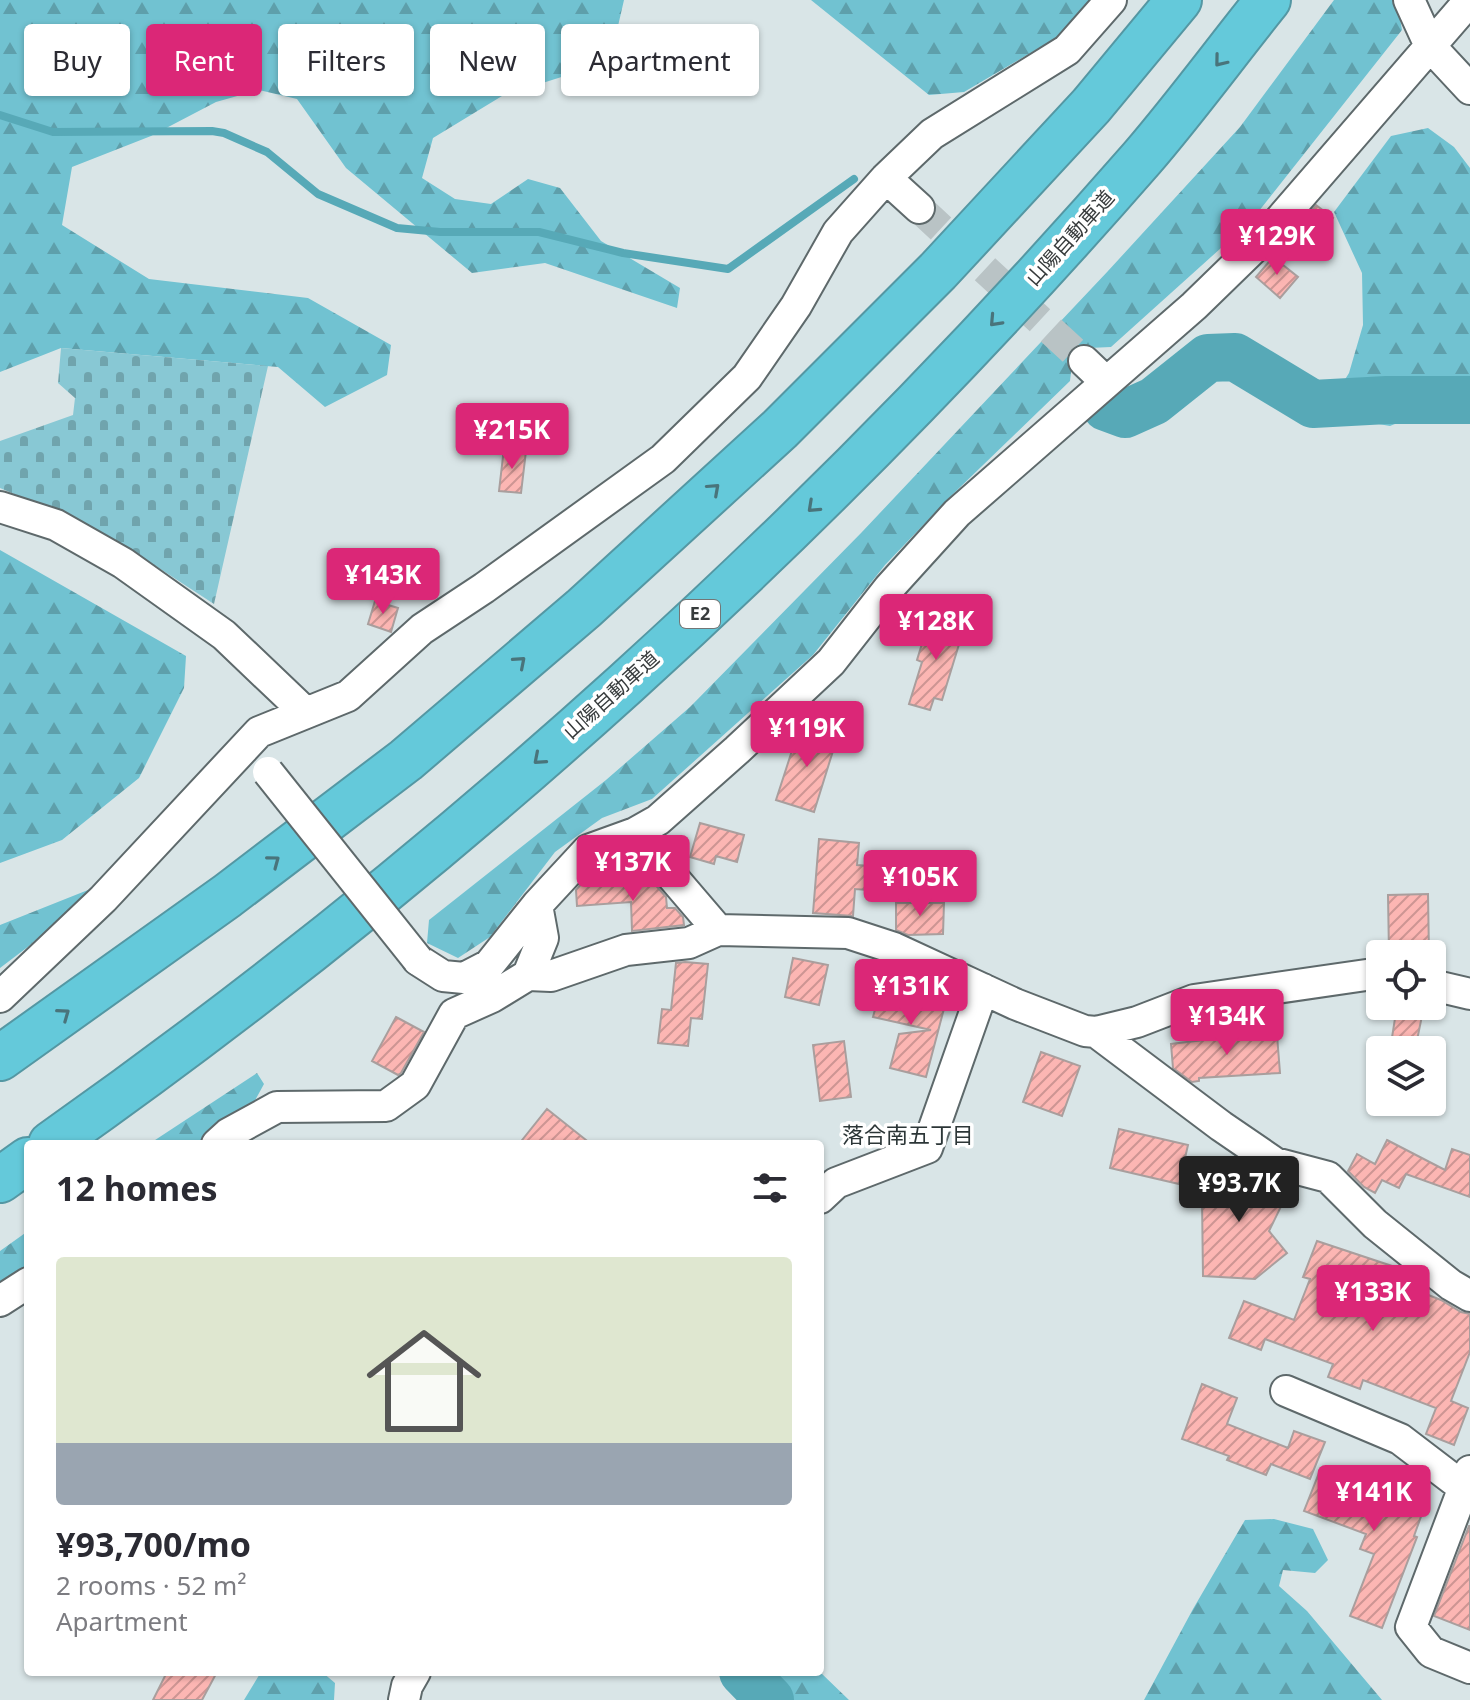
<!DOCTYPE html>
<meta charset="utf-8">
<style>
:root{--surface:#fff;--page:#f2f2f3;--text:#2b2b33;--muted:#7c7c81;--line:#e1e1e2;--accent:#db2777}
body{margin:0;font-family:"Noto Sans","Noto Sans JP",sans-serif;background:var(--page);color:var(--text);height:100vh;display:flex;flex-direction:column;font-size:30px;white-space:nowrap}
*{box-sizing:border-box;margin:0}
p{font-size:26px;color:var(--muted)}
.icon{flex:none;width:44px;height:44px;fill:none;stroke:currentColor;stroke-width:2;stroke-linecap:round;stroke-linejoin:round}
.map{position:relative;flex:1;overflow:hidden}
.sheet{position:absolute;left:24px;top:1140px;width:800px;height:536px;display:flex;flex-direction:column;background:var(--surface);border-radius:8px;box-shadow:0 2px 6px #0004}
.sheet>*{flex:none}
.top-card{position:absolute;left:24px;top:24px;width:800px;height:72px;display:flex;gap:16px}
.controls{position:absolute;left:1366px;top:940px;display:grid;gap:16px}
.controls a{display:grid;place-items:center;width:80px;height:80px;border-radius:8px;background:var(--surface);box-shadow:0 2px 6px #0004;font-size:40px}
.price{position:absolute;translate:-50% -68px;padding:0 18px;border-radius:8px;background:var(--accent);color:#fff;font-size:26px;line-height:52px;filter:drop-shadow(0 2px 4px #0008)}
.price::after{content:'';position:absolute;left:50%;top:48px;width:24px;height:18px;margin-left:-12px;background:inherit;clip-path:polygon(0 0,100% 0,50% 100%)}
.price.on{background:#222;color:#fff}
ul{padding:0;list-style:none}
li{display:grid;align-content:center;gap:16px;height:424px;padding:0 32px}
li+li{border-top:2px solid var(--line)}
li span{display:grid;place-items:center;height:248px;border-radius:8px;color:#555}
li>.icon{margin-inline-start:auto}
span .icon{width:144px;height:144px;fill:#fffc;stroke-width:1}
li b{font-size:34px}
h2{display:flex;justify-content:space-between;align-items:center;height:96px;padding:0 32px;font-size:34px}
.chip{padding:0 28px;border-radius:8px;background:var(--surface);box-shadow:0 2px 6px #0004;font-size:28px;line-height:72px}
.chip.on{background:var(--accent);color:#fff}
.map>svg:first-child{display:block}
.forest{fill:url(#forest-firs)}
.cemetery{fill:url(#cemetery-stones)}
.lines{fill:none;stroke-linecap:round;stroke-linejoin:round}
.stream{stroke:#57a9b7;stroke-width:8}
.river{stroke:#57a9b7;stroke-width:48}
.building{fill:url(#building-hatch);stroke:#a99e9d;stroke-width:2}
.minor-tunnel{stroke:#b9c3c5;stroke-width:30;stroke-dasharray:30 15;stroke-linecap:butt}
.minor-casing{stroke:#5e696b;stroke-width:34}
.highway-casing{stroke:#5497a3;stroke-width:48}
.minor{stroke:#fff;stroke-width:30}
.highway{stroke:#64c9da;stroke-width:44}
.minor-bridge-casing{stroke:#5e696b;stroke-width:34;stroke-linecap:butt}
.minor-bridge{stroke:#fff;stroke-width:30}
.oneway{stroke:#49747b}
.labels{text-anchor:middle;stroke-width:7;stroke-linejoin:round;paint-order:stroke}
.shield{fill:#fff;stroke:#737676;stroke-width:2}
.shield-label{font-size:18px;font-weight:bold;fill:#373b3c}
.street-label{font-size:20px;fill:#373b3c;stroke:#fff}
.neighbourhood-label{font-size:22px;fill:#2c3637;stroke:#fff}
</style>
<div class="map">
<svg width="1470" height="1700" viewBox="0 0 1470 1700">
<defs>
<pattern id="forest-firs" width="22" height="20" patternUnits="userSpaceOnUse" patternTransform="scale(2)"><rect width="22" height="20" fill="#71c2d1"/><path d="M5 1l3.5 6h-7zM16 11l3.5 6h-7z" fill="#5e9fab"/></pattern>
<pattern id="cemetery-stones" width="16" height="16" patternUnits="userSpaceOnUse" patternTransform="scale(2)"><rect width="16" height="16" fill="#88c8d4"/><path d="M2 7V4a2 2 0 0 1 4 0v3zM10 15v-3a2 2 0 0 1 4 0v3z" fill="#70a4ad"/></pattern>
<pattern id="building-hatch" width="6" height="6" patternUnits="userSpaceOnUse" patternTransform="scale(2)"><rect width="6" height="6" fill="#fcb6b3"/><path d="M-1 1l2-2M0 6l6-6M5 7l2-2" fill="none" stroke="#cd9593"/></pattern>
</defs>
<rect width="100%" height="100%" fill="#d9e5e7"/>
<path class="forest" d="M0 0H624L612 52 574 73 502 96 433 138 422 178 455 199 491 204 528 179 560 188 601 241 680 288 677 308 545 263 472 273 346 168 297 99 259 90 216 102 151 136 72 167 62 225 149 279 308 298 391 345 387 375 325 407 278 367 61 348 0 372Z
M811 0H1092L1061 35 964 92 929 95Z
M1334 0H1397L1402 30 1251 221 1111 347 1089 348 1072 364 1070 381 952 495 885 565 813 655 652 799 602 818 555 852 490 937 458 958 427 943 429 920 606 780 690 707 862 532 1108 271 1240 127Z
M1428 128 1454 147 1470 168V393L1390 426 1344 418 1331 402 1349 373 1363 325 1362 273 1334 212 1391 136Z
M0 550 186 656 184 688 139 778 62 840 0 863Z
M93 888 29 946 0 968V925Z
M257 1073 264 1084 253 1104 220 1123 198 1144H149Z
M28 1231V1268L0 1286V1251Z
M1274 1519 1313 1529 1328 1560 1315 1573 1283 1570 1279 1586 1307 1611 1382 1700H1144L1193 1609 1245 1520Z
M261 1672H322L335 1683 334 1700H244Z
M783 1672H820L849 1700H780L775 1683Z"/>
<path class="cemetery" d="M61 348 268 366 214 604 145 559 68 517 0 488V441L73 415 75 398 58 383Z"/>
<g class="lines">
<path class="stream" d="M0 115 53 132 212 131 224 133 267 152 318 194 397 228 440 232H539L623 253 728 269 854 179"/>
<path class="river" d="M1106 407 1125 414 1154 401 1208 358 1235 357 1313 404 1387 400H1470
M743 1672 770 1700"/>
</g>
<path class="building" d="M1316 205 1333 218 1317 239 1299 226Z
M1273 257 1298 277 1280 298 1256 277Z
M504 448 526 451 521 493 499 491Z
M375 601 398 608 391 632 368 624Z
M930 618 964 628 942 700 934 698 930 710 909 704 922 662 917 660Z
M800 726 837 738 814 812 776 800Z
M700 823 744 835 737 862 716 856 714 864 690 857Z
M819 839 859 843 857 865 909 869 908 893 855 889 853 916 813 913Z
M600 881V884L653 882 666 897 667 908H675L683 917 684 925 632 931 631 902 577 906 576 890 583 882Z
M1428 894 1429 954H1389L1388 895Z
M896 903H944L943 934 908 935 896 930Z
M793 958 828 965 819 1005 785 997Z
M685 962 708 964 702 1019 691 1018 688 1046 658 1043 662 1009 671 1010 676 963Z
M882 984 946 1001 926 1077 890 1068 899 1034 931 1030 873 1017Z
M1397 1006H1424L1415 1050H1390Z
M396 1017 424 1032 401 1073 398 1075 372 1061Z
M1277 1035 1280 1073 1199 1078V1081L1192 1082 1173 1068 1171 1044 1229 1037Z
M844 1041 851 1097 820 1101 813 1045Z
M1041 1052 1080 1066 1062 1116 1023 1102Z
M547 1109 591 1144H519Z
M1119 1129 1188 1145 1179 1184 1110 1168Z
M1387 1140 1445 1170 1452 1149 1470 1155V1197L1406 1174 1399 1188 1382 1180 1375 1193 1364 1187 1348 1171 1357 1154 1375 1164Z
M1251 1169 1270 1180 1291 1186 1269 1231 1287 1253 1255 1279 1203 1276 1202 1200 1192 1198 1199 1170 1246 1181Z
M1317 1241 1404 1270 1412 1277 1408 1287 1441 1300 1461 1312 1470 1314V1352L1451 1401 1468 1408 1454 1445 1426 1434 1436 1408 1363 1380 1360 1389 1328 1377 1333 1364 1265 1339 1261 1350 1229 1338 1244 1301 1294 1320 1310 1279 1303 1277Z
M1202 1384 1237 1398 1227 1424 1288 1448 1294 1431 1325 1442 1310 1479 1271 1464 1266 1475 1227 1460 1229 1456 1182 1439Z
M1376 1468 1398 1476 1395 1484 1428 1497 1414 1536 1417 1537 1382 1628 1350 1616 1374 1554 1360 1549 1366 1534 1304 1511 1319 1473 1368 1491Z
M1469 1526H1470V1630L1434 1616Z
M167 1672H217L202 1700H153Z"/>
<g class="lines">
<path class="minor-tunnel" d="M919 208 1084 361"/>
<g class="minor-casing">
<path id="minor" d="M1409 0 1430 46 1470 89
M886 178 919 208
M1084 361 1106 382
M0 507 56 525 123 563 224 635 306 713
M635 833 718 930 848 933 894 948 1015 1004 1085 1031 1096 1032 1137 1022 1194 1000 1380 973
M418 960 443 976 464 978 489 965 537 905 588 850 635 833 658 820 737 750 831 662 889 588 957 513 1194 306 1265 237 1470 0
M528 975 551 976 626 950 689 943 718 930
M1432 985 1470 994
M0 997 103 899 259 732 348 696 422 629 484 588 663 459 747 377 796 306 838 232 886 178 932 134 1067 50 1111 0
M1096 1032 1221 1126 1275 1163 1328 1177 1375 1224 1451 1285 1470 1296
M217 1144 228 1134 277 1107 386 1106 415 1085 454 1014 492 997 528 975 543 938 537 905
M820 1198 836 1183 927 1148 983 989
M0 1301 28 1283
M1286 1391 1400 1439 1463 1487 1470 1490
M1470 1471 1411 1627 1431 1652 1470 1668
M404 1700 407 1686 415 1672"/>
</g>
<g class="highway-casing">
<path id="highway" d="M0 1058 227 896 406 760 584 608 780 429 938 271 1091 106 1179 0
M51 1144C451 862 820 527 1142 158 1186 107 1226 52 1268 0
M0 1180 28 1160"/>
</g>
<use href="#minor" class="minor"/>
<use href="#highway" class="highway"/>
<g class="minor-bridge-casing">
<path id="minor-bridge" d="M268 772 418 960"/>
</g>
<use href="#minor-bridge" class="minor-bridge"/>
</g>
<defs><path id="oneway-chevron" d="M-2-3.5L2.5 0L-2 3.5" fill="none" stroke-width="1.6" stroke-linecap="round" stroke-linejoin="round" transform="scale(2)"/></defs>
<g class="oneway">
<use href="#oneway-chevron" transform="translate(1220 61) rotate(129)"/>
<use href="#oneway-chevron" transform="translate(995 321) rotate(133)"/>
<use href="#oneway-chevron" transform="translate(714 489) rotate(-42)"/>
<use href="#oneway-chevron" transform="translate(813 507) rotate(137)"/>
<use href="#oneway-chevron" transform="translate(520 662) rotate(-41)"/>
<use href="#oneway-chevron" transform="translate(539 759) rotate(139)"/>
<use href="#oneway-chevron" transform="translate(274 861) rotate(-37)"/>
<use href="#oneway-chevron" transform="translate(64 1014) rotate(-36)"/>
</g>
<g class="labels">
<rect class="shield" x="680" y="600" width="40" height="28" rx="6"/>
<g class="shield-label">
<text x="700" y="620">E2</text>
</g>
<g class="street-label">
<text transform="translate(1070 238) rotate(-48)" y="7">山陽自動車道</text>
<text transform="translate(611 695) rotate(-42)" y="7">山陽自動車道</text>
</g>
<g class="neighbourhood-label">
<text x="908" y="1143">落合南五丁目</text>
</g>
</g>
</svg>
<div class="controls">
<a><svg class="icon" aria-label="locate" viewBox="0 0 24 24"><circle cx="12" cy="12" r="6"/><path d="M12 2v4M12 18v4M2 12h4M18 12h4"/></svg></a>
<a><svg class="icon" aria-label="layers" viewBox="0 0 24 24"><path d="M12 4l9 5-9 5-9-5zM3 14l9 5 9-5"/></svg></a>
</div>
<b class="price" style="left:1277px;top:277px">¥129K</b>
<b class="price" style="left:512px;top:471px">¥215K</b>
<b class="price" style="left:383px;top:616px">¥143K</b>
<b class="price" style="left:936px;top:662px">¥128K</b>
<b class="price" style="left:807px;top:769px">¥119K</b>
<b class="price" style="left:633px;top:903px">¥137K</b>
<b class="price" style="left:920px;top:918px">¥105K</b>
<b class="price" style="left:911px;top:1027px">¥131K</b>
<b class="price" style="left:1227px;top:1057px">¥134K</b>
<b class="price on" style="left:1239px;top:1224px">¥93.7K</b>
<b class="price" style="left:1373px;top:1333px">¥133K</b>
<b class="price" style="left:1374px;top:1533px">¥141K</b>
<div class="top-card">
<a class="chip">Buy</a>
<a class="chip on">Rent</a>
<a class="chip">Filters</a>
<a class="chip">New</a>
<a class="chip">Apartment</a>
</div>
<section class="sheet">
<h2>12 homes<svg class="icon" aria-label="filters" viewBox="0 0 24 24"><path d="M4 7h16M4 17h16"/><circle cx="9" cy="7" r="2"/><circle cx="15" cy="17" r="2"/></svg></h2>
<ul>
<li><span style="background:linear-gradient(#dfe7d0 75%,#9aa5b1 0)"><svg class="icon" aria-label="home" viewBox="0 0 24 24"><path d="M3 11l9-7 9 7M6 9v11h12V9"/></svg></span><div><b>¥93,700/mo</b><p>2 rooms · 52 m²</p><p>Apartment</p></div></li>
</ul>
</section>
</div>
